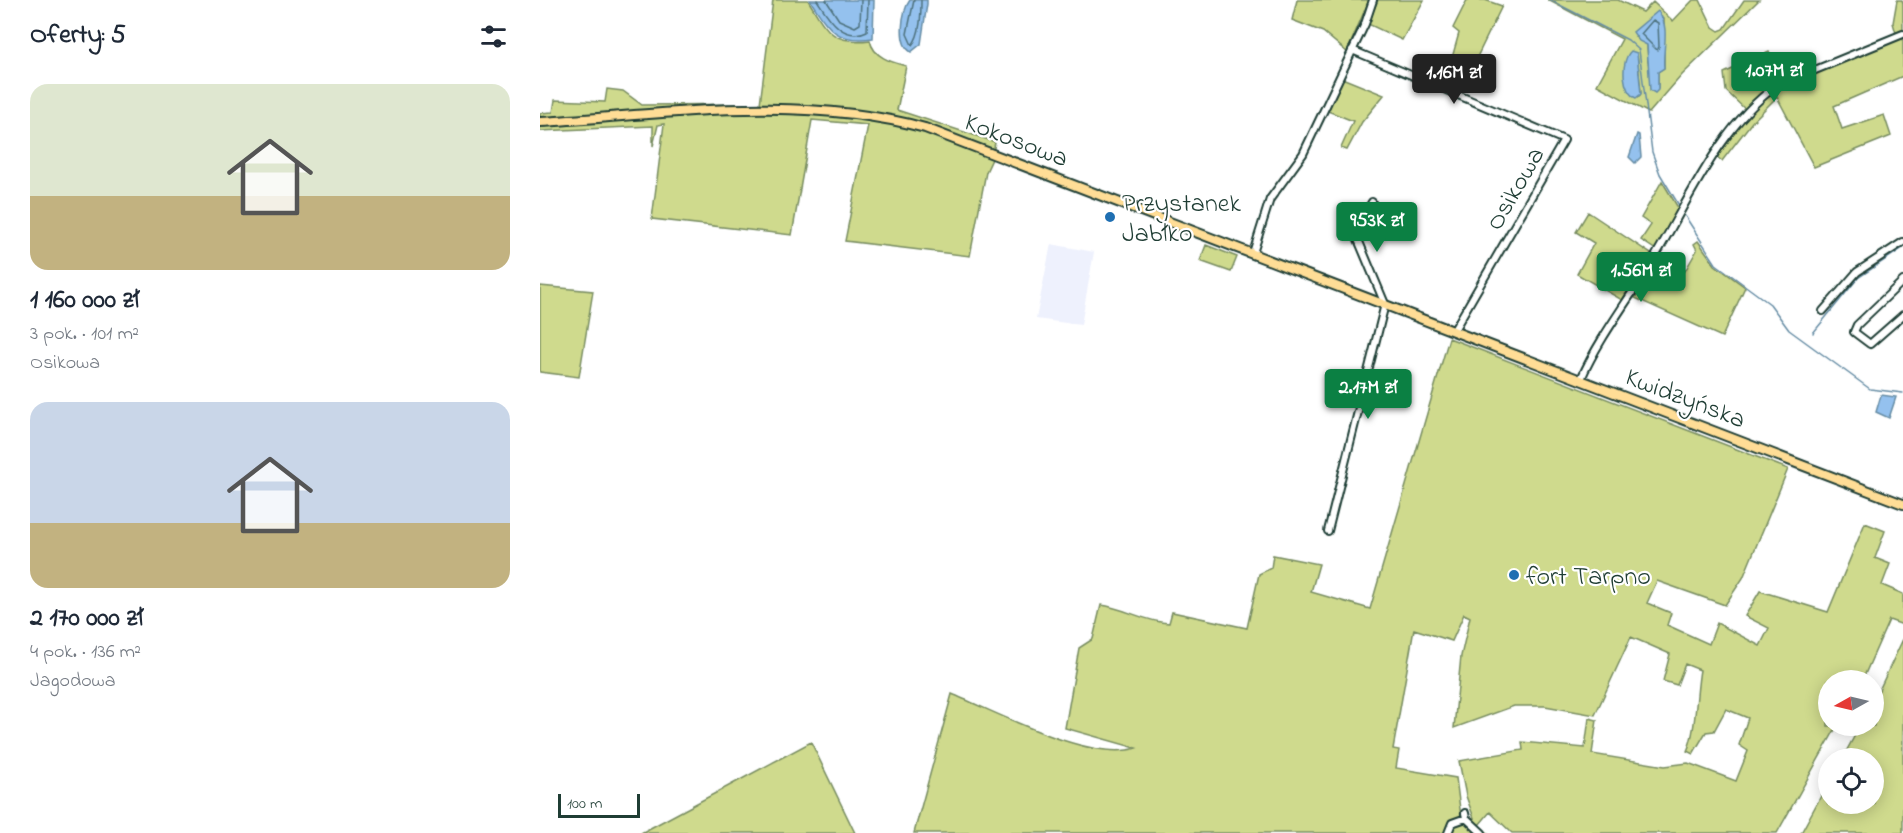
<!DOCTYPE html>
<html lang="pl">
<meta charset="utf-8">
<style>
:root{--surface:#fff;--page:#f6f6f7;--text:#1f2937;--muted:#747a83;--accent:#0b8043}
body{margin:0;font-family:"Indie Flower",sans-serif;background:var(--page);color:var(--text);height:100vh;display:flex;flex-direction:column;font-size:22px;white-space:nowrap}
*{box-sizing:border-box;margin:0}
p{font-size:20px;color:var(--muted)}
.icon{flex:none;width:33px;height:33px;fill:none;stroke:currentColor;stroke-width:2;stroke-linecap:round;stroke-linejoin:round}
.map{position:relative;flex:1;overflow:hidden}
.details{display:flex;flex-direction:column;background:var(--surface);width:540px}
.details>*{flex:none}
.needle{width:39px;rotate:262deg}
.tools{position:absolute;left:1278px;top:670px;display:grid;gap:12px}
.tools a{display:grid;place-items:center;width:66px;height:66px;border-radius:50%;background:var(--surface);box-shadow:0 3px 15px #0003;font-size:30px}
.scale{position:absolute;left:18px;bottom:15px;width:82px;box-sizing:border-box;padding-left:6px;border:3px solid #1f3d34;border-top:0;font-size:16px;line-height:21px;white-space:nowrap;color:#1f3d34;-webkit-text-stroke:4px #fff;paint-order:stroke}
.price{position:absolute;translate:-50% -51px;padding:0 14px;border-radius:6px;background:var(--accent);color:#fff;font-size:20px;line-height:39px;filter:drop-shadow(0 2px 3px #0008)}
.price::after{content:'';position:absolute;left:50%;top:36px;width:18px;height:14px;margin-left:-9px;background:inherit;clip-path:polygon(0 0,100% 0,50% 100%)}
.price.active{background:#222;color:#fff}
ul{padding:0;list-style:none}
li{display:grid;align-content:center;gap:12px;height:318px;padding:0 30px}
li span{display:grid;place-items:center;height:186px;border-radius:18px;color:#555}
li>.icon{margin-inline-start:auto}
span .icon{width:108px;height:108px;fill:#fffc;stroke-width:1}
li b{font-size:26px}
h2{display:flex;justify-content:space-between;align-items:center;height:72px;padding:0 30px;font-size:26px}
main{display:flex;flex:1;min-height:0}
.map>svg:first-child{display:block}
.built{fill:#eef1fd}
.green{fill:#cfda8d;stroke:#778c60;stroke-width:1.5;fill-rule:evenodd}
.water{fill:#94c1ee;stroke:#658ca4;stroke-width:1.5}
.lines{fill:none;stroke-linecap:round;stroke-linejoin:round}
.shore{stroke:#4e727e;stroke-width:1.5}
.stream{stroke:#658ca4;stroke-width:1.5}
.minor-casing{stroke:#1f3d34;stroke-width:10}
.major-casing{stroke:#1f3d34;stroke-width:12}
.minor{stroke:#fff;stroke-width:6}
.major{stroke:#ffdd96;stroke-width:8}
.poi-dot{fill:#1f6fb2;stroke:#fff;stroke-width:2}
.labels{text-anchor:middle;stroke-width:4.5;stroke-linejoin:round;paint-order:stroke}
.street-label{font-size:26px;fill:#1f3d34;stroke:#fff}
.poi-label{font-size:26px;fill:#1f3d34;stroke:#fff;text-anchor:start}
</style>
<main>
<section class="details">
<h2>Oferty: 5<svg class="icon" aria-label="filters" viewBox="0 0 24 24"><path d="M4 7h16M4 17h16"/><circle cx="9" cy="7" r="2"/><circle cx="15" cy="17" r="2"/></svg></h2>
<ul>
<li><span style="background:linear-gradient(#dfe7d0 60%,#c2b280 0)"><svg class="icon" aria-label="home" viewBox="0 0 24 24"><path d="M3 11l9-7 9 7M6 9v11h12V9"/></svg></span><div><b>1 160 000 zł</b><p>3 pok. · 101 m²</p><p>Osikowa</p></div></li>
<li><span style="background:linear-gradient(#c9d6e8 65%,#c2b280 0)"><svg class="icon" aria-label="home" viewBox="0 0 24 24"><path d="M3 11l9-7 9 7M6 9v11h12V9"/></svg></span><div><b>2 170 000 zł</b><p>4 pok. · 136 m²</p><p>Jagodowa</p></div></li>
</ul>
</section>
<div class="map">
<svg width="1363" height="833" viewBox="0 0 1363 833">
<rect width="100%" height="100%" fill="#fff"/>
<filter id="ink" filterUnits="userSpaceOnUse"><feTurbulence type="fractalNoise" baseFrequency=".0167" numOctaves="2"/><feDisplacementMap in="SourceGraphic" scale="12" xChannelSelector="R" yChannelSelector="G"/><feConvolveMatrix kernelMatrix="1 2 1 2 8 2 1 2 1" color-interpolation-filters="sRGB"/></filter>
<g filter="url(#ink)">
<path class="built" d="M511 244 554 252 541 325 496 319Z"/>
<path class="green" d="M233 0H268C286 29 291 45 330 40 333 57 351 62 366 66L357 110 455 142 452 159 446 172 430 256 305 241 328 125 272 120 252 235 112 219 124 124 118 125 113 146V126L0 131V113L13 112 15 100 65 102 67 89 83 91 102 105 220 104Z
M757 0H829L807 52 783 32 752 20Z
M838 0H884L862 40 828 24Z
M927 0H945L962 6 936 59 925 73 910 65 919 33 913 28Z
M1008 0H1078L1103 12 1113 2 1133 21 1153 0H1160L1173 27 1179 31 1184 29 1204 0H1219L1142 75 1109 113 1057 85 1082 39ZM1124 19V68L1118 72V89L1108 62 1107 45 1095 37ZM1097 53 1101 93 1099 97 1089 92Z
M1357 0H1362L1363 3V76L1294 106 1302 129 1344 115 1351 136 1274 167 1237 97 1212 122 1182 161 1177 157 1209 113 1186 91 1184 73 1229 52 1243 86 1358 40 1353 23Z
M802 78 844 95 822 122 807 150 801 148 813 121 788 111Z
M1122 181 1140 211 1116 250 1101 240 1111 225 1101 218Z
M1048 212 1111 254 1082 300 1037 274 1054 243 1036 232Z
M1158 241 1175 265 1205 287 1182 337 1095 298 1121 257 1145 271 1157 250 1154 244Z
M666 245 697 257 691 272 660 261Z
M0 286 53 291 39 377 0 372Z
M909 338 1248 469 1203 578 1185 605 1117 581 1107 603 1131 613 1127 625 1169 644 1177 623 1220 646 1229 628 1205 616 1220 591 1288 612 1325 523 1345 531 1335 558 1350 564 1342 585 1363 594V625L1349 620 1322 681H1288V726H1297L1237 833H972L950 812 939 825 948 833H374L412 694C456 712 551 763 596 748L525 728 539 648 553 639 561 605C585 608 605 622 629 623L632 612 707 628 719 574 731 568 733 555 779 564 771 592 830 609ZM924 614 930 617 921 656 914 728 974 706H1005L1055 715 1091 637 1130 654 1123 681 1137 685 1145 664 1160 670C1156 692 1156 733 1147 751L1153 754 1166 732 1174 731 1186 709 1208 718 1199 745 1208 751 1196 781 1148 763 1125 766 1052 754 1057 720 1049 718 1045 748 982 742 983 750 919 761 926 796 934 818 921 817 916 778 856 768 859 750 853 749 874 629 912 641Z
M1363 639V833H1261L1288 783V804H1334V759H1302L1320 726H1334V701Z
M271 742 315 833H101Z"/>
<path class="water" d="M270 0H334L333 38C295 43 289 29 270 0Z
M370 0H387V4L381 44 371 52C357 44 362 11 370 0Z
M1118 11C1131 28 1122 48 1124 68L1118 72V90L1115 93 1110 90 1107 45 1099 41 1093 32Z
M1091 51 1097 53 1101 94 1096 98C1082 93 1080 61 1091 51Z
M1097 134 1099 135 1101 157 1095 163 1089 157Z
M1341 395 1356 397 1349 418 1336 412Z"/>
<g class="lines">
<path class="shore" d="M277 0C288 17 303 43 327 31L328 0
M286 0 299 20 315 27 320 24 321 0
M374 0 367 34 372 45C381 35 381 13 381 0
M1113 20 1118 23 1119 47 1117 50 1101 34Z"/>
<path class="stream" d="M1010 0 1088 40 1099 50 1112 152 1120 174 1140 207
M1145 216 1176 264 1230 304 1249 330 1330 389 1363 393
M1273 333 1318 278 1363 248"/>
<g class="minor-casing">
<path id="minor" d="M812 50 1024 140 914 330
M713 253 730 199 763 154 825 24 833 0
M1363 281 1317 325 1314 332 1330 344 1363 315
M1283 311 1317 272 1363 242
M1041 379C1058 340 1087 302 1110 265 1147 205 1177 129 1236 86L1363 34
M788 531 845 304 817 237V228L832 202
M925 813 926 818 942 833
M908 833 912 823 926 818"/>
</g>
<g class="major-casing">
<path id="major" d="M0 122C128 114 260 94 385 128L1363 504"/>
</g>
<use href="#minor" class="minor"/>
<use href="#major" class="major"/>
</g>
</g>
<g class="poi-dot">
<circle cx="570" cy="217" r="6"/>
<circle cx="974" cy="575" r="6"/>
</g>
<g class="labels">
<g class="street-label">
<text transform="translate(477 139) rotate(21)" y="9">Kokosowa</text>
<text transform="translate(974 188) rotate(-60)" y="9">Osikowa</text>
<text transform="translate(1146 397) rotate(21)" y="9">Kwidzyńska</text>
</g>
<g class="poi-label">
<text x="582" y="211">Przystanek<tspan x="582" dy="30">Jabłko</tspan></text>
<text x="986" y="584">fort Tarpno</text>
</g>
</g>
</svg>
<div class="tools">
<a><svg class="needle" viewBox="-14 -14 28 28"><path d="M0-13l5 13h-10z" fill="#e53935"/><path d="M0 13l5-13h-10z" fill="#747a83"/></svg></a>
<a><svg class="icon" aria-label="locate" viewBox="0 0 24 24"><circle cx="12" cy="12" r="6"/><path d="M12 2v4M12 18v4M2 12h4M18 12h4"/></svg></a>
</div>
<div class="scale">100 m</div>
<b class="price" style="left:1234px;top:103px">1.07M zł</b>
<b class="price active" style="left:914px;top:105px">1.16M zł</b>
<b class="price" style="left:837px;top:253px">953K zł</b>
<b class="price" style="left:1101px;top:303px">1.56M zł</b>
<b class="price" style="left:828px;top:420px">2.17M zł</b>
</div>
</main>
